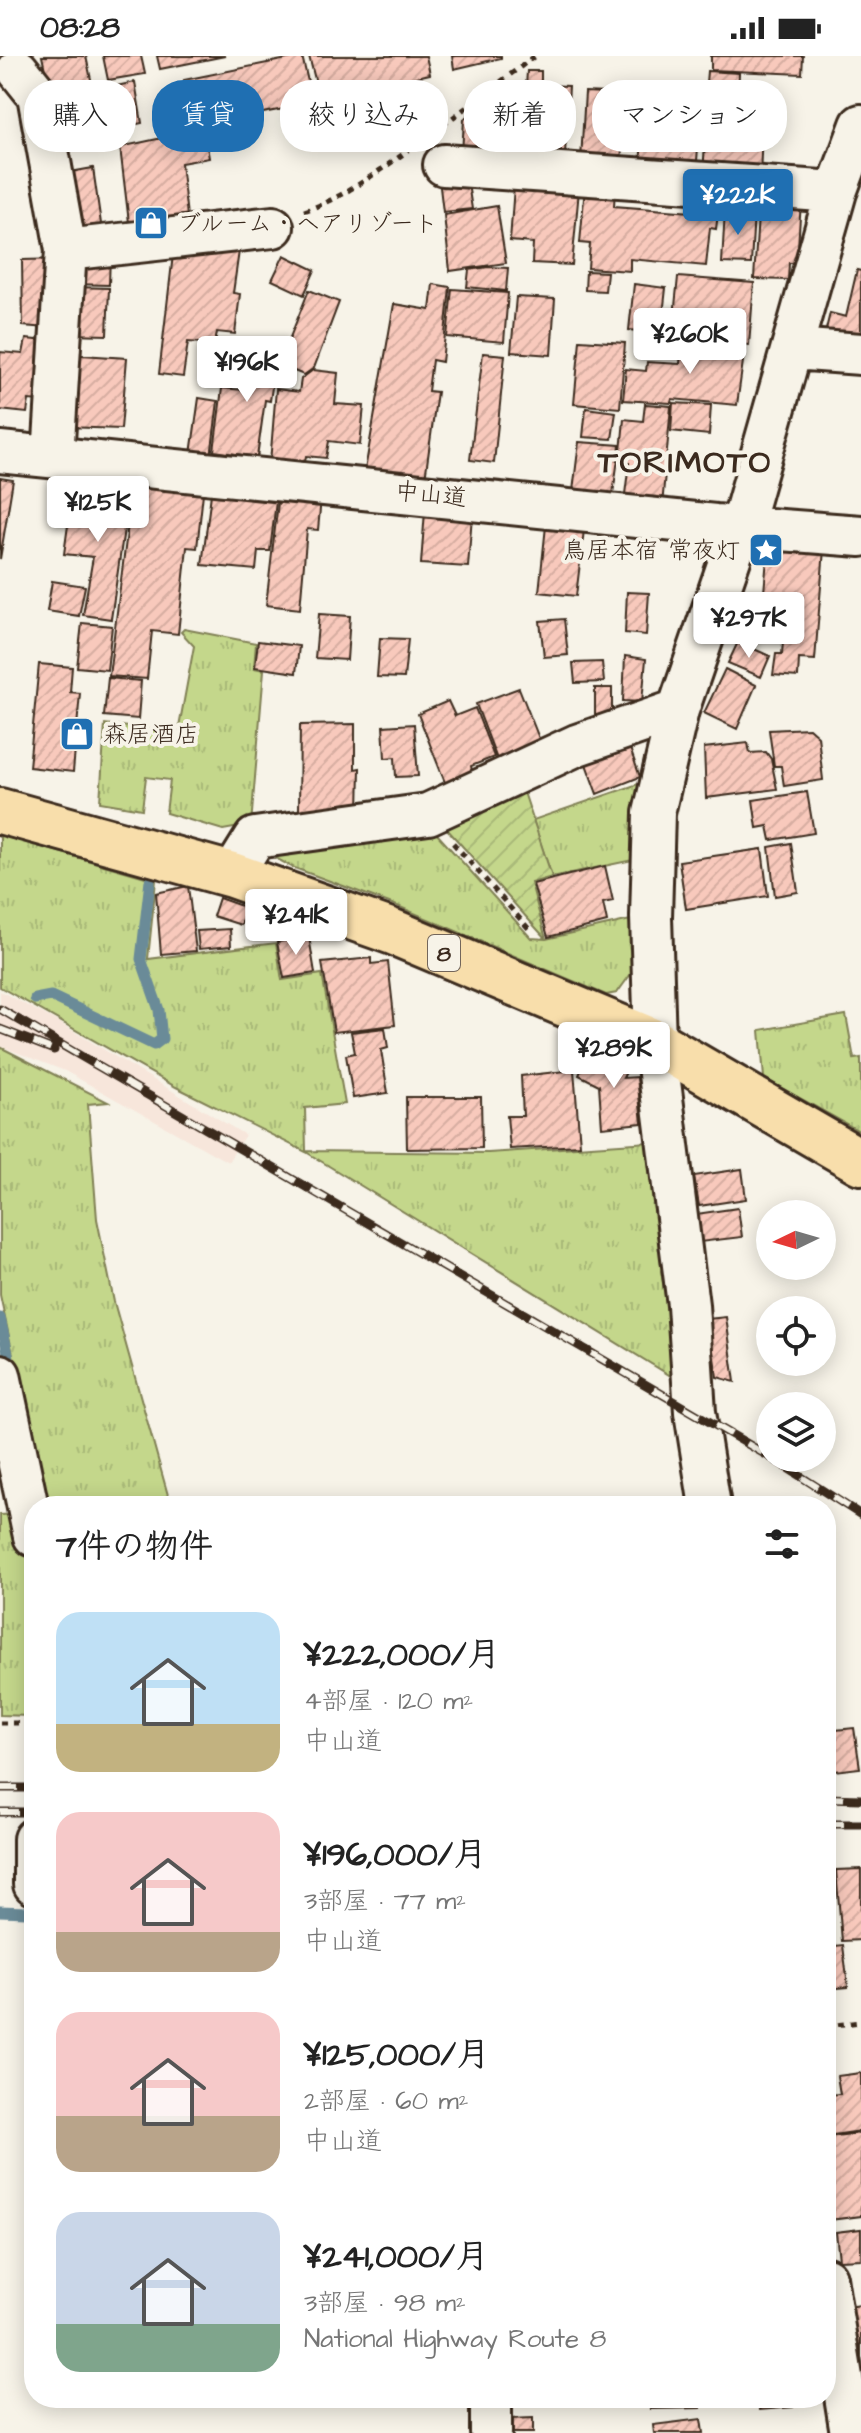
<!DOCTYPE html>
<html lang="ja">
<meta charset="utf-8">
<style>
:root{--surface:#fff;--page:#f6f6f6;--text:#222;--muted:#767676;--accent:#1f6fb2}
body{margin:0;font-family:"Architects Daughter","Klee One",sans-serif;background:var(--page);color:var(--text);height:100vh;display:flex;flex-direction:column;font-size:30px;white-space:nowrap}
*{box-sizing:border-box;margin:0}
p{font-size:26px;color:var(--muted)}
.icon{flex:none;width:44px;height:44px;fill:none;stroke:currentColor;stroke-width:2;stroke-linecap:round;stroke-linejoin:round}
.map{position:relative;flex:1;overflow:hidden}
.panel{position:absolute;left:24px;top:1440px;width:812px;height:912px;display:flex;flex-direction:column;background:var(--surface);border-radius:32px;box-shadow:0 4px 20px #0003}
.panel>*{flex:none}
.hud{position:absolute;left:24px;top:24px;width:814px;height:72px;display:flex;gap:16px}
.needle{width:52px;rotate:265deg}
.tools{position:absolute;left:756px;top:1144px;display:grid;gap:16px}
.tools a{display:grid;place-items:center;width:80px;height:80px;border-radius:50%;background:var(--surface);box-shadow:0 4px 20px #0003;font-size:40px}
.price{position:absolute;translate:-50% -68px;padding:0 18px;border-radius:8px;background:#fff;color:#222;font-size:26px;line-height:52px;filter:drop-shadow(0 2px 4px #0008)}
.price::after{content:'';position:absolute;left:50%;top:48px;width:24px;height:18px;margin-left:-12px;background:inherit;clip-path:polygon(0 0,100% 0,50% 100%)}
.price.on{background:var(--accent);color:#fff}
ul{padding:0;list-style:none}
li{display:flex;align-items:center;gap:24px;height:200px;padding:0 32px}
li span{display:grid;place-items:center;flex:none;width:224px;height:160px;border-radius:24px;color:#555}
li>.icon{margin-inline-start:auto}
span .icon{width:96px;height:96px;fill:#fffc;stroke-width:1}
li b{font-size:34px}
h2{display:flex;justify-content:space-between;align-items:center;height:96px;padding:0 32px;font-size:34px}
.pill{padding:0 28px;border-radius:32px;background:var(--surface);box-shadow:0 4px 20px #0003;font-size:28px;line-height:72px}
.pill.on{background:var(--accent);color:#fff}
.status{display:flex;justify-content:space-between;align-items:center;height:56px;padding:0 40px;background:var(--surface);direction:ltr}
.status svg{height:22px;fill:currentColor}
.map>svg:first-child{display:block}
.built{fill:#f7e6db}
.grass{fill:url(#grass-tufts);stroke:#808054;stroke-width:2}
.garden{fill:url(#garden-furrows);stroke:#808054;stroke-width:2}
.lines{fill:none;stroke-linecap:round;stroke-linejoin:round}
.stream{stroke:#6a8b98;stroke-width:11}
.building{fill:url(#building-hatch);stroke:#3b2a1e;stroke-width:2}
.minor-casing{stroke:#3b2a1e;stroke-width:46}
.highway-casing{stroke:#3b2a1e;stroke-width:50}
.path{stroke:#3b2a1e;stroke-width:5;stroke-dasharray:6 6;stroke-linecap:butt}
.minor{stroke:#f7f3e8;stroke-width:40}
.highway{stroke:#f8deab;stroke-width:44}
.rail-casing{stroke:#3b2a1e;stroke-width:9}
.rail{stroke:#f7f3e8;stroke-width:6;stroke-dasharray:18;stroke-linecap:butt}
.labels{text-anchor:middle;stroke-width:8;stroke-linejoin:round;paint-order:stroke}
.shield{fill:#f7f3e8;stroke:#73665b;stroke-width:2}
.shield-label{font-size:22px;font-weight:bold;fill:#3b2a1e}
.poi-label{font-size:24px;fill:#3b2a1e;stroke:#f7f3e8;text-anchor:start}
.street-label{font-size:24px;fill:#3b2a1e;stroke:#f7f3e8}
.district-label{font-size:32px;font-weight:bold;letter-spacing:2px;fill:#3b2a1e;stroke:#f7f3e8}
</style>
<div class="status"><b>08:28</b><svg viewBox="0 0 49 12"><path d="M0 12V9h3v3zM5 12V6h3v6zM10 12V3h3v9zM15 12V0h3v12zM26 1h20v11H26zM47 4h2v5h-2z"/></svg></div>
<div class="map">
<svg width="861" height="2377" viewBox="0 0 861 2377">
<defs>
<pattern id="grass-tufts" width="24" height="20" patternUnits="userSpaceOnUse" patternTransform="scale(2)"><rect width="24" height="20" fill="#c4d78b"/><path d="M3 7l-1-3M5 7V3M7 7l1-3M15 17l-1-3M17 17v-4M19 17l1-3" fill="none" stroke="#a9b978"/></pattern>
<pattern id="garden-furrows" width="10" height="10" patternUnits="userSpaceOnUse" patternTransform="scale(2)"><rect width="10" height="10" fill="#c4d78b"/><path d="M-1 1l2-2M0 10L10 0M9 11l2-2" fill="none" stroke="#a9b978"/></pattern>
<pattern id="building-hatch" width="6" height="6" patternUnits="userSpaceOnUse" patternTransform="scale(2)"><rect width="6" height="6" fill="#f8c9bc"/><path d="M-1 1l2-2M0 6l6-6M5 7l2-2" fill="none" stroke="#d6ada1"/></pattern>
</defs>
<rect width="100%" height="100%" fill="#f7f3e8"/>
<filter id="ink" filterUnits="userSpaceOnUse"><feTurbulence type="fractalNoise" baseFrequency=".0125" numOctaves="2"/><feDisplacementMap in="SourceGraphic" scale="16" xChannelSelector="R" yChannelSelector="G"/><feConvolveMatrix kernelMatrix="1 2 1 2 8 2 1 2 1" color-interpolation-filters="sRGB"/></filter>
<g filter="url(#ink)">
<path class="built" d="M0 935 55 964 245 1079 228 1106 65 1015 0 990Z"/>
<path class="grass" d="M184 573 256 587 254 612 264 614 251 769 223 774 166 757 170 724 146 721 142 753 100 746 105 668 178 677 194 590 181 576Z
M644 726 633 804 552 821 533 764Z
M427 767 531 882 546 883 635 863 633 915 617 937 606 939 400 851 292 811 259 793Z
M0 779 156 824 148 903 276 887 282 924 322 918 345 1048 305 1052 306 1095 488 1097 649 1086 664 1209 661 1215 679 1325 306 1096 176 1031 0 931Z
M846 959 854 1003 861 1002V1076L764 1022 760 974Z
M0 991 108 1046 88 1048 97 1163 114 1246 171 1450H46L0 1239Z
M21 1458 34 1524 30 1660 0 1659V1459Z"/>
<path class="garden" d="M519 721 552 821 531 827 546 883 437 762Z"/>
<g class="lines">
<path class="stream" d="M35 943 51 940 154 989 162 983 159 954 141 903 150 825
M0 1262 12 1316
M0 1855 26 1856 32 1852 33 1841"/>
</g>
<path class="building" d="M42 0H86L93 33 51 42Z
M103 0H141L145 18 108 24Z
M157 0H225L160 13Z
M302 0 313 47 194 71 184 24Z
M309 0H426L430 18 320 43Z
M452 0H501V2L454 13Z
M711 0H803L802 18 711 14Z
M527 15H541V29L569 30 565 98 522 94Z
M707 15 739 17 738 40 705 39Z
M135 26 142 67 61 84 53 44Z
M494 35 523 37 518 103 462 98 464 63 474 54 492 55Z
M585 36 626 38 621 106 581 104Z
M671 37 702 39 696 118 640 108 645 50 669 53Z
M708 42 763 47 760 122 703 118Z
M204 73 209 102 181 107 188 169 130 175 120 91Z
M93 112 103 182 70 187 59 118Z
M467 121 472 153 443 156 439 123Z
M514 130 579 134 572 209 532 207 533 187 510 185Z
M585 131 615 133 614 150 718 158 716 173 710 172 706 210 630 203V215L588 212 590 188 580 187Z
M759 143 801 145 797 207H789L788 224 754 223Z
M497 150 506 207 450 215 444 159Z
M725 154 754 156 751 208 722 207Z
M174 190 239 195 233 237 240 238 235 278 217 276 215 288 188 286 183 321 159 318Z
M74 198H110L109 229 73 228Z
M284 199 315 214 304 239 272 224Z
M62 203 59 273 23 270 22 204Z
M488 211 508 212 506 235 467 231 469 214Z
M857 214 861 215V293L823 286 830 257 846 261Z
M586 215 607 216 605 235 585 234Z
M678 221 754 227 749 289 672 280Z
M433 228 450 231 442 306 432 304 428 335 437 336 425 423 365 414 394 248 430 254Z
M634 228 666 232 661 277 629 274Z
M73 231 109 232 107 279 71 278Z
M452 233 508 237 504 286 447 281Z
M309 234 339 246 314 312 304 319 279 309Z
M516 241 555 243 551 299 511 296Z
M26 283 57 286 51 346 29 344 27 357 0 354V296L23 298Z
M580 284 625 287 620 352 574 348Z
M682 284 745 291 737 349 672 343 671 347 623 344 626 313 646 315 647 306 680 308Z
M249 287 278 290 270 345 265 344 257 401 214 395 222 332 243 334Z
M483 297 505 299 494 407 470 404Z
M66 298 127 302 121 373 66 371Z
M313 314 338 317 335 348 364 350 360 389 329 385 326 402 306 400 304 411 270 407 276 333 299 336 301 323Z
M199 342 218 345 211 401 191 398Z
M673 347 711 349 709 379 671 375Z
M645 348 671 350 662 450 624 446 629 407H620L624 363 643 365Z
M586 352 616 356 612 383 583 381Z
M579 386 620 389 613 438 573 435Z
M134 420 204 428 197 492 187 491 178 578 152 575 147 623 109 620Z
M0 422 13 424 0 503Z
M212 430 277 437 270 495H258L256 514 202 509Z
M73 433 129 438 111 563 83 559 93 501 64 498Z
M279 438 321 442 318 474 307 473 300 553 266 549Z
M425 455 472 459 468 511 421 508Z
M546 470 584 474 576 540 539 536Z
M768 491 824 493 815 604 799 603 798 621 773 619 776 598H782L785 561 762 559Z
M52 525 85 530 79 560 47 555Z
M627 536 649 537 646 579 625 577Z
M319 558 350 560 347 604 315 602Z
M564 563 568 599 544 601 540 565Z
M82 567 112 570 107 614 77 611Z
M380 582 408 583 404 622 377 621Z
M258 585 299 590 296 617 255 611Z
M738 586 770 600 761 621 728 607Z
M625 600 646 603 642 646 623 645Z
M602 606 604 626 575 627 573 607Z
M39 608 72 611 70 636 80 637 73 716 29 711Z
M725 613 756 629 737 673 704 657Z
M108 622 141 625 138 663 104 660Z
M519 632 544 695 500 711 476 648Z
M595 632H612V667H595Z
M448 645 455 660 475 652 494 701 471 710 473 719 446 729 418 658Z
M355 668V713L360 712 359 756 299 755 300 669Z
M414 668 418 720 396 721 395 701 385 702 383 670Z
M809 672 818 680 823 724 784 730 781 710H774L769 674Z
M626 681 640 721 597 738 582 697Z
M748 687 750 697 766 696 771 703 777 733 706 742 704 692Z
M807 736 814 777 771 784 768 770 757 772 753 744Z
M791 787 798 836 775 840 769 791Z
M762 793 768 840 686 853 679 805Z
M605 810 613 845 603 847 607 866 548 881 533 828Z
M188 830 196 895 161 898 156 837Z
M219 842 247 852 241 869 213 860Z
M230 873 231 890 199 893 197 875Z
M309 881 315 917 284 922 277 886Z
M371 902V908L388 906 395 969 334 976 322 907Z
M385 972 388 992 381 994 388 1037 353 1042 346 999 355 997 351 976Z
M591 992 629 1010 623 1022 637 1021 642 1067 602 1071 599 1029 579 1019Z
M574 1014 580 1089 510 1093 507 1060H523L521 1020Z
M406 1041H481L482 1092 407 1093Z
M742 1113 746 1143 699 1150 694 1120Z
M738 1152 742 1181 700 1186 696 1158Z
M726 1261 735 1326 717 1321 708 1263Z
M854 1672 860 1712 826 1716V1675Z
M861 1813V1884L842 1885 836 1814Z
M843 1889 848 1931 826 1933V1891Z
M861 2017V2075L826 2080V2039L840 2038 837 2020Z
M861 2077V2160L829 2164 826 2081Z
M861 2173V2203L839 2204 836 2176Z
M861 2249V2302L846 2304 841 2252Z
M649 2342H702L701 2352 650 2353Z
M759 2342H792L793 2351 760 2354Z
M533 2362V2377H509V2363Z
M701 2363 703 2377H654L653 2369Z"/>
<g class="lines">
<g class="minor-casing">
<path id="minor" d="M18 14 38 39 66 194 53 401
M444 109 836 136
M66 194 273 171
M793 293 861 298
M0 396 715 469 861 480
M232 819 255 782 428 758 577 689 678 654
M0 1319 34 1480
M710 1450 695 1356 688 1249 655 986 651 861 654 757 678 654 741 471 836 136 861 69
M34 1783V1828
M826 2222 851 2377
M491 2342V2377"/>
</g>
<g class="highway-casing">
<path id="highway" d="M0 755 232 819 393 876 655 986 861 1106"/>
</g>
<path class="path" d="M443 69 535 0
M304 155C343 142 376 117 409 94
M453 787 529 873
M0 1667H34
M826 1970 861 1966"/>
<use href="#minor" class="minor"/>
<use href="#highway" class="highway"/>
<g class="rail-casing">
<path id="rail" d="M0 953 770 1401
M0 973 54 994
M772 1402 861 1459
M0 1732H34
M826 1742 861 1743
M0 1756H34
M826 1768H861"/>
</g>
<use href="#rail" class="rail"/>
</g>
</g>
<defs>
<g id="shop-square" transform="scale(1.8)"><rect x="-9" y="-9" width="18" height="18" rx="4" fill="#1f6fb2" stroke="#f7f3e8"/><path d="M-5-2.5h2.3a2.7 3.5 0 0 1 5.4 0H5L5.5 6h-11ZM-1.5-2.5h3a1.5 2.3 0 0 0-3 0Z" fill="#fff"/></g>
<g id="sight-square" transform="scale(1.8)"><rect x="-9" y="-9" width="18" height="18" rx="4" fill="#1f6fb2" stroke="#f7f3e8"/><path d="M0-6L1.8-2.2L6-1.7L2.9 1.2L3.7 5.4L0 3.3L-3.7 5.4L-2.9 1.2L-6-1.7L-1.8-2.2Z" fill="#fff"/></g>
</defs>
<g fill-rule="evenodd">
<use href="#shop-square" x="151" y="167"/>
<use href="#sight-square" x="766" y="494"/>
<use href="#shop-square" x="77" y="678"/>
</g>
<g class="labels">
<rect class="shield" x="428" y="879" width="32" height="36" rx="6"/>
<g class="shield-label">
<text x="444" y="905">8</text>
</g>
<g class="poi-label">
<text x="177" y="175">ブルーム・ヘアリゾート</text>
<text x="740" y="502" text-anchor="end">鳥居本宿 常夜灯</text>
<text x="103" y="686">森居酒店</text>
</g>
<g class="street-label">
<text transform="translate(431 438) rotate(6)" y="8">中山道</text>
</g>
<g class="district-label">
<text x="685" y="416">TORIMOTO</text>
</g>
</g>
</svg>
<div class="tools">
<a><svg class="needle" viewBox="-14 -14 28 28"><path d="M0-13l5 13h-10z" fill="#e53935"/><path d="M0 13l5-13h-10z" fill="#767676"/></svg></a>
<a><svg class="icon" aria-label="locate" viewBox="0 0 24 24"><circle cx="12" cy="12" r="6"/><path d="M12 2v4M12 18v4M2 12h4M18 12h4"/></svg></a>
<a><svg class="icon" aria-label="layers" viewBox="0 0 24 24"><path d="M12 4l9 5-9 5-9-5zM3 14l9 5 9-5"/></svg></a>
</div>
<b class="price on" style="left:738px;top:181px">¥222K</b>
<b class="price" style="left:690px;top:320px">¥260K</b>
<b class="price" style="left:247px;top:348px">¥196K</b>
<b class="price" style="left:98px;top:488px">¥125K</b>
<b class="price" style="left:749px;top:604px">¥297K</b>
<b class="price" style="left:296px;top:901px">¥241K</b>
<b class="price" style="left:614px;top:1034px">¥289K</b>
<div class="hud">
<a class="pill">購入</a>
<a class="pill on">賃貸</a>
<a class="pill">絞り込み</a>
<a class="pill">新着</a>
<a class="pill">マンション</a>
</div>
<section class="panel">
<h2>7件の物件<svg class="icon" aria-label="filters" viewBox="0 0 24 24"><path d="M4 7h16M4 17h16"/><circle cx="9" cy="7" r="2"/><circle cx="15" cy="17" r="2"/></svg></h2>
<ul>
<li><span style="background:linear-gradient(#bfe0f5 70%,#c2b280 0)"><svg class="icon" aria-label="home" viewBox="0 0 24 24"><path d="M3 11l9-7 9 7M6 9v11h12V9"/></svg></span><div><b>¥222,000/月</b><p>4部屋 · 120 m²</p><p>中山道</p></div></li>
<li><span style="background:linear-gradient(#f6c9c9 75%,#b9a48a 0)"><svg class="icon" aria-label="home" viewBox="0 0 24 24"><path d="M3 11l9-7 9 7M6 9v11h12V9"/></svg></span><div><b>¥196,000/月</b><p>3部屋 · 77 m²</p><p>中山道</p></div></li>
<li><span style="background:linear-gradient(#f6c9c9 65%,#b9a48a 0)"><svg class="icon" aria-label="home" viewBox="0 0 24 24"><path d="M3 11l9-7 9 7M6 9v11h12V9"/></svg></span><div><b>¥125,000/月</b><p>2部屋 · 60 m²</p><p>中山道</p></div></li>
<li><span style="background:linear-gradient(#c9d6e8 70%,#7fa58c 0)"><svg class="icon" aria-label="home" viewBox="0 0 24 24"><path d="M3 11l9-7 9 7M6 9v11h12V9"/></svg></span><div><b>¥241,000/月</b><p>3部屋 · 98 m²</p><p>National Highway Route 8</p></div></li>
</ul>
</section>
</div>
